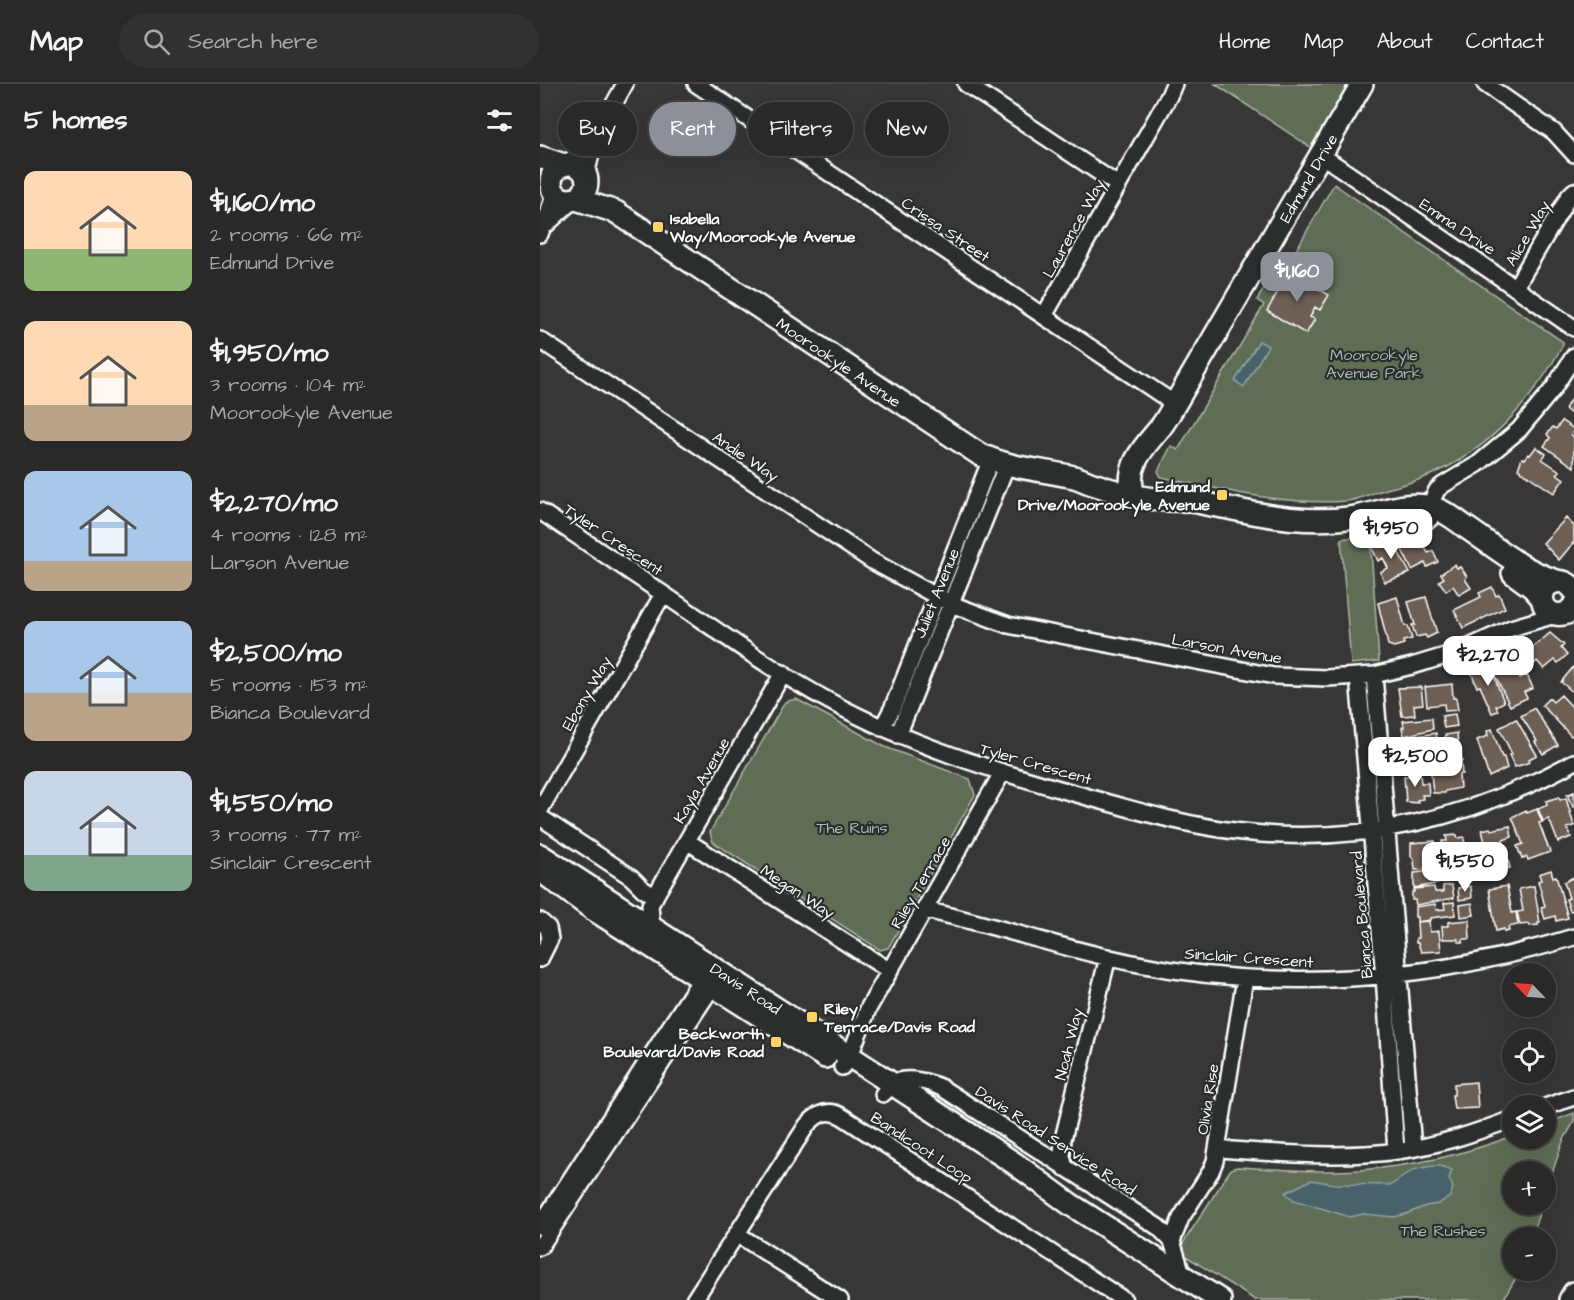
<!DOCTYPE html>
<meta charset="utf-8">
<style>
:root{--surface:#2a2928;--page:#323130;--text:#f1f3f6;--muted:#a5a6a8;--line:#464545;--accent:#8c9099}
body{margin:0;font-family:"Architects Daughter",sans-serif;background:var(--page);color:var(--text);height:100vh;display:flex;flex-direction:column;font-size:22px;white-space:nowrap}
*{box-sizing:border-box;margin:0}
p{font-size:20px;color:var(--muted)}
.icon{flex:none;width:33px;height:33px;fill:none;stroke:currentColor;stroke-width:2;stroke-linecap:round;stroke-linejoin:round}
.map{position:relative;flex:1;overflow:hidden}
.sheet{display:flex;flex-direction:column;background:var(--surface);width:540px}
.sheet>*{flex:none}
.guide{position:absolute;left:18px;top:18px;width:570px;height:54px;display:flex;gap:12px}
.needle{width:39px;rotate:295deg}
.controls{position:absolute;left:962px;top:879px;display:grid;gap:12px}
.controls a{display:grid;place-items:center;width:54px;height:54px;border-radius:50%;background:var(--surface);box-shadow:0 6px 24px #0002,0 0 0 2px var(--line);font-size:30px}
.price{position:absolute;translate:-50% -51px;padding:0 14px;border-radius:12px;background:#fff;color:#222;font-size:20px;line-height:39px;filter:drop-shadow(0 2px 3px #0008)}
.price::after{content:'';position:absolute;left:50%;top:36px;width:18px;height:14px;margin-left:-9px;background:inherit;clip-path:polygon(0 0,100% 0,50% 100%)}
.price.selected{background:var(--accent);color:#fff}
ul{padding:0;list-style:none}
li{display:flex;align-items:center;gap:18px;height:150px;padding:0 24px}
li span{display:grid;place-items:center;flex:none;width:168px;height:120px;border-radius:12px;color:#555}
li>.icon{margin-inline-start:auto}
span .icon{width:72px;height:72px;fill:#fffc;stroke-width:1}
li b{font-size:26px}
h2{display:flex;justify-content:space-between;align-items:center;height:72px;padding:0 24px;font-size:26px}
.pill{padding:0 21px;border-radius:27px;background:var(--surface);box-shadow:0 6px 24px #0002,0 0 0 2px var(--line);font-size:21px;line-height:54px}
.pill.selected{background:var(--accent);color:#fff}
header{display:flex;align-items:center;gap:36px;box-sizing:border-box;height:84px;padding:0 30px;background:var(--surface);border-bottom:2px solid var(--line)}
header strong{font-size:28px}
nav{display:flex;gap:33px;margin-inline-start:auto;font-size:21px}
.search{width:420px;height:54px;background:var(--page);display:flex;align-items:center;gap:15px;box-sizing:border-box;padding:0 21px;border-radius:33px;color:var(--muted);font-size:22px}
main{display:flex;flex:1;min-height:0}
.map>svg:first-child{display:block}
.green{fill:#5e6d55;stroke:#aeb6aa;stroke-width:1.5}
.water{fill:#466369;stroke:#90a1a5;stroke-width:1.5}
.building{fill:#6e5f54;stroke:#fff;stroke-width:1.5}
.lines{fill:none;stroke-linecap:round;stroke-linejoin:round}
.street-casing{stroke:#fff;stroke-width:20}
.secondary-casing{stroke:#fff;stroke-width:26}
.street{stroke:#2a2d2e;stroke-width:15}
.secondary{stroke:#2a2d2e;stroke-width:21}
.poi-dot{fill:#ffd166;stroke:#2a2d2e;stroke-width:2}
.labels{text-anchor:middle;stroke-width:4.5;stroke-linejoin:round;paint-order:stroke}
.street-label{font-size:16px;fill:#fff;stroke:#2a2d2e}
.poi-label{font-size:16px;font-weight:bold;fill:#fff;stroke:#2a2d2e;text-anchor:start}
.park-label{font-size:16px;fill:#aeb6aa;stroke:#2a2d2e}
</style>
<header>
<strong>Map</strong>
<div class="search"><svg class="icon" aria-label="search" viewBox="0 0 24 24"><circle cx="10" cy="10" r="6"/><path d="M15 15l6 6"/></svg>Search here</div>
<nav><a>Home</a><a>Map</a><a>About</a><a>Contact</a></nav>
</header>
<main>
<section class="sheet">
<h2>5 homes<svg class="icon" aria-label="filters" viewBox="0 0 24 24"><path d="M4 7h16M4 17h16"/><circle cx="9" cy="7" r="2"/><circle cx="15" cy="17" r="2"/></svg></h2>
<ul>
<li><span style="background:linear-gradient(#ffd9b3 65%,#8fb573 0)"><svg class="icon" aria-label="home" viewBox="0 0 24 24"><path d="M3 11l9-7 9 7M6 9v11h12V9"/></svg></span><div><b>$1,160/mo</b><p>2 rooms · 66 m²</p><p>Edmund Drive</p></div></li>
<li><span style="background:linear-gradient(#ffd9b3 70%,#b9a48a 0)"><svg class="icon" aria-label="home" viewBox="0 0 24 24"><path d="M3 11l9-7 9 7M6 9v11h12V9"/></svg></span><div><b>$1,950/mo</b><p>3 rooms · 104 m²</p><p>Moorookyle Avenue</p></div></li>
<li><span style="background:linear-gradient(#a9c7e8 75%,#b9a48a 0)"><svg class="icon" aria-label="home" viewBox="0 0 24 24"><path d="M3 11l9-7 9 7M6 9v11h12V9"/></svg></span><div><b>$2,270/mo</b><p>4 rooms · 128 m²</p><p>Larson Avenue</p></div></li>
<li><span style="background:linear-gradient(#a9c7e8 60%,#b9a48a 0)"><svg class="icon" aria-label="home" viewBox="0 0 24 24"><path d="M3 11l9-7 9 7M6 9v11h12V9"/></svg></span><div><b>$2,500/mo</b><p>5 rooms · 153 m²</p><p>Bianca Boulevard</p></div></li>
<li><span style="background:linear-gradient(#c9d6e8 70%,#7fa58c 0)"><svg class="icon" aria-label="home" viewBox="0 0 24 24"><path d="M3 11l9-7 9 7M6 9v11h12V9"/></svg></span><div><b>$1,550/mo</b><p>3 rooms · 77 m²</p><p>Sinclair Crescent</p></div></li>
</ul>
</section>
<div class="map">
<svg width="1034" height="1216" viewBox="0 0 1034 1216">
<rect width="100%" height="100%" fill="#383736"/>
<filter id="ink" filterUnits="userSpaceOnUse"><feTurbulence type="fractalNoise" baseFrequency=".0167" numOctaves="2"/><feDisplacementMap in="SourceGraphic" scale="12" xChannelSelector="R" yChannelSelector="G"/><feConvolveMatrix kernelMatrix="1 2 1 2 8 2 1 2 1" color-interpolation-filters="sRGB"/></filter>
<g filter="url(#ink)">
<path class="green" d="M675 0H811L773 65Z
M794 100 1023 258V261C993 316 948 368 888 392 873 399 856 402 840 407 828 410 818 416 806 417 743 422 681 405 621 393L618 387 631 362 638 366 724 221 717 216 737 183 744 187Z
M830 451 839 577 811 580 801 455Z
M256 615 345 663 430 695 435 711 348 864 340 866 173 758 170 748 245 618Z
M1034 1029V1038L1023 1057 1005 1110V1088H972V1120L1002 1121 991 1153 972 1154V1186L980 1187 963 1216H715L638 1167 691 1085 697 1083C738 1085 779 1089 820 1086 872 1082 923 1071 972 1052V1054H1005V1040Z"/>
<path class="water" d="M719 257 728 262 704 303 695 297Z
M891 1082H900L912 1086 909 1095 913 1103 910 1113 898 1120 886 1122 866 1130 854 1133 823 1130 810 1133 754 1116 745 1109 771 1096 795 1100 851 1101 873 1086Z"/>
<path class="building" d="M749 188 789 211 780 226 775 223 770 233 775 235 766 250 727 227Z
M1030 316 1033 318 1034 316V332L1025 325Z
M1022 337 1034 345 1031 351 1034 353V383L1004 362 1010 354 1007 350 1013 343 1016 345Z
M996 363 1006 370 1002 375 1020 387 1017 390 1024 395 1014 409 978 385 982 374 985 375 988 370 990 371Z
M1026 434 1034 442V458L1019 476 1003 459Z
M871 450 873 455 879 452 888 469 893 467 898 478 887 483 885 479 872 486 858 458Z
M850 453 870 489 845 498 840 488 848 484 843 474 838 477 832 464Z
M915 480 917 484 920 483 924 488 927 493 925 495 931 504 919 511 913 502 906 507 899 497 904 494 901 490Z
M952 503 956 512 959 510 965 524 923 544 914 526 941 513 939 509Z
M857 513 865 542H868L872 555 863 557 864 560 854 563 848 561 838 519Z
M886 513 897 549 887 554 885 551 876 553 872 541H875L868 518Z
M1010 549 1024 561 1021 564 1027 571 1018 579 1015 576 1004 585 997 577 994 580 985 570Z
M963 573 964 576 971 573 980 594 987 591 993 604 984 608 987 614 970 622 951 583 960 579 958 575Z
M950 582 964 618 956 622 958 627 952 629 940 602 937 603 931 588 940 584 941 586Z
M1034 582V609L1021 598Z
M912 600 913 614H916L918 626 905 627 904 620 887 622 885 603Z
M881 603 883 620 874 621 875 631 862 632 858 604Z
M1021 611 1034 625V651L1031 652 1002 621 1009 614 1013 618Z
M994 624 1018 661 1003 670 995 658 997 657 981 632Z
M915 630 917 642 904 644 902 632Z
M892 634 893 645 864 652 862 643H864L863 637Z
M976 635 997 671 989 675 990 678 975 683 969 671 972 670 959 644Z
M952 645 962 673H964L967 684 949 693 937 656 948 652 947 647Z
M896 649 898 662 866 669 865 654Z
M917 649 918 660 907 662 905 651Z
M898 664 900 679 868 684 866 669Z
M920 665 922 677 909 679 907 667Z
M921 678 922 690H919L920 704 905 707V709H893L891 689 909 688 908 679Z
M871 689H880L881 699H888L889 711H882L883 715 877 716 878 719 866 718 864 692H871Z
M1034 708V723H1033L1027 711Z
M1019 713 1020 716 1026 714 1034 742 1027 744 1031 753 1018 758 1009 735 1003 737 998 725 1007 721 1006 717Z
M997 725 1002 738 999 739 1010 768 988 776 987 773 982 775 977 762 983 760 972 733 986 726 987 729Z
M970 742 972 753 963 756 970 784 952 788 942 746 950 744 951 746Z
M917 751V754L924 753 926 774 921 775V781L907 783 906 776 904 777 902 757H907L906 752Z
M895 757 897 779 887 780 888 785 875 786 874 776 871 772V759Z
M911 784 912 797 874 804V789L892 787 893 792 902 791 901 785Z
M930 785 931 797 918 799 917 787Z
M1011 786 1013 793 1016 792 1028 834 1016 837 1015 832 1005 835 1001 823 1005 822 998 797 1001 796 999 790Z
M1034 793V826L1030 827 1026 815 1029 814 1024 798Z
M912 801 914 814 876 821 875 816H872V808H874V805L894 803 895 808H903V802Z
M931 802 932 814 919 816 918 804Z
M967 802 972 829 976 828 978 841 968 843 969 847 964 848V845L956 847 949 805Z
M994 802 1000 839H998V841L990 842 989 840 980 841 977 828 983 827 979 805Z
M914 818 915 831 890 834V836L877 838V833H875V823L895 820 896 826 905 825 904 819Z
M932 819 934 831 921 833 920 821Z
M929 836 930 855H923V858H918V855H903L902 842H908V838Z
M889 837 890 848 899 847 901 867 881 868 878 859H876V854H878L877 838Z
M936 998 938 1024 914 1025 912 1011H914V1000Z"/>
<g class="lines">
<g class="street-casing">
<path id="street" d="M156 0 635 320
M426 0 578 101
M945 0 1014 48 1034 70
M781 71 1034 244
M26 81 52 56
M46 91 55 54 85 0
M6 141 33 116
M0 150 12 118 13 106
M975 204 1029 112 1034 107
M504 232 629 12 634 0
M0 256 332 477 411 520 468 541 734 592 787 594 834 591 872 582 918 568 971 544 1015 531
M0 427C47 459 94 490 141 522 189 555 237 589 289 617 368 660 451 686 537 710 591 725 646 742 702 748 818 762 933 734 1034 678
M890 435 889 423 897 406 903 401 938 380 979 346 1013 305 1034 272
M834 591 873 1064
M818 593 844 892 856 1067
M342 644 352 625 451 375
M358 651 467 380
M0 726 123 510
M0 733 91 793 103 805 115 813
M147 757 350 887
M385 826C455 841 523 865 593 879 740 909 891 897 1034 853
M0 837 8 844 10 855 0 875
M112 844 110 821 243 589
M302 983 311 969 328 925 462 689
M343 1010C347 1006 350 1002 354 999 367 992 390 998 402 1004L618 1143 632 1157 642 1190
M1005 1023 1034 1013
M678 1065C737 1069 798 1075 857 1067 897 1062 935 1049 972 1035
M525 1084 522 1072 523 1055 568 873
M0 1142 167 886
M197 1150 300 1216
M632 1157 641 1134 671 1087 675 1077 705 894
M0 1163 178 894
M154 1216 267 1041C278 1029 289 1024 303 1033L584 1216"/>
</g>
<g class="secondary-casing">
<path id="secondary" d="M0 73 24 81
M11 98a18 18 0 1 1 36 0a18 18 0 1 1-36 0Z
M36 115 76 128 439 370C468 384 502 386 534 393 542 395 548 399 556 401 585 411 617 418 648 416
M635 410C652 418 670 421 688 424 730 433 772 440 815 433 838 429 863 418 887 422 902 425 915 435 927 444 955 463 983 487 1017 497
M594 411C584 383 603 364 620 344 626 337 630 328 635 320L822 0
M973 489 992 503 1002 514
M1034 506C1026 495 1014 495 1005 504 997 521 1010 535 1027 529L1034 522
M0 771 474 1079 530 1120 680 1216
M5 790 54 826 285 973
M1030 1216 1034 1209"/>
</g>
<use href="#street" class="street"/>
<use href="#secondary" class="secondary"/>
</g>
</g>
<g class="poi-dot">
<rect x="112" y="137" width="12" height="12" rx="3"/>
<rect x="676" y="405" width="12" height="12" rx="3"/>
<rect x="266" y="927" width="12" height="12" rx="3"/>
<rect x="230" y="952" width="12" height="12" rx="3"/>
</g>
<g class="labels">
<g class="street-label">
<text transform="translate(768 94) rotate(-60)" y="6">Edmund Drive</text>
<text transform="translate(918 142) rotate(34)" y="6">Emma Drive</text>
<text transform="translate(533 144) rotate(-61)" y="6">Laurence Way</text>
<text transform="translate(406 145) rotate(34)" y="6">Crissa Street</text>
<text transform="translate(987 149) rotate(-60)" y="6">Alice Way</text>
<text transform="translate(299 278) rotate(34)" y="6">Moorookyle Avenue</text>
<text transform="translate(206 372) rotate(34)" y="6">Andie Way</text>
<text transform="translate(74 455) rotate(34)" y="6">Tyler Crescent</text>
<text transform="translate(396 509) rotate(-68)" y="6">Juliet Avenue</text>
<text transform="translate(687 564) rotate(10)" y="6">Larson Avenue</text>
<text transform="translate(46 609) rotate(-60)" y="6">Ebony Way</text>
<text transform="translate(496 679) rotate(16)" y="6">Tyler Crescent</text>
<text transform="translate(161 696) rotate(-60)" y="6">Kayla Avenue</text>
<text transform="translate(380 798) rotate(-60)" y="6">Riley Terrace</text>
<text transform="translate(258 807) rotate(33)" y="6">Megan Way</text>
<text transform="translate(821 831) rotate(-95)" y="6">Bianca Boulevard</text>
<text transform="translate(709 873) rotate(4)" y="6">Sinclair Crescent</text>
<text transform="translate(206 904) rotate(33)" y="6">Davis Road</text>
<text transform="translate(528 960) rotate(-76)" y="6">Noah Way</text>
<text transform="translate(667 1015) rotate(-81)" y="6">Olivia Rise</text>
<text transform="translate(516 1056) rotate(33)" y="6">Davis Road Service Road</text>
<text transform="translate(382 1063) rotate(33)" y="6">Bandicoot Loop</text>
</g>
<g class="poi-label">
<text x="130" y="140">Isabella<tspan x="130" dy="18">Way/Moorookyle Avenue</tspan></text>
<text x="670" y="408" text-anchor="end">Edmund<tspan x="670" dy="18">Drive/Moorookyle Avenue</tspan></text>
<text x="284" y="930">Riley<tspan x="284" dy="18">Terrace/Davis Road</tspan></text>
<text x="224" y="955" text-anchor="end">Beckworth<tspan x="224" dy="18">Boulevard/Davis Road</tspan></text>
</g>
<g class="park-label">
<text x="834" y="276">Moorookyle<tspan x="834" dy="18">Avenue Park</tspan></text>
<text x="312" y="749">The Ruins</text>
<text x="903" y="1152">The Rushes</text>
</g>
</g>
</svg>
<div class="controls">
<a><svg class="needle" viewBox="-14 -14 28 28"><path d="M0-13l5 13h-10z" fill="#e53935"/><path d="M0 13l5-13h-10z" fill="#a5a6a8"/></svg></a>
<a><svg class="icon" aria-label="locate" viewBox="0 0 24 24"><circle cx="12" cy="12" r="6"/><path d="M12 2v4M12 18v4M2 12h4M18 12h4"/></svg></a>
<a><svg class="icon" aria-label="layers" viewBox="0 0 24 24"><path d="M12 4l9 5-9 5-9-5zM3 14l9 5 9-5"/></svg></a>
<a>+</a>
<a>−</a>
</div>
<b class="price selected" style="left:757px;top:219px">$1,160</b>
<b class="price" style="left:851px;top:476px">$1,950</b>
<b class="price" style="left:948px;top:603px">$2,270</b>
<b class="price" style="left:875px;top:704px">$2,500</b>
<b class="price" style="left:925px;top:809px">$1,550</b>
<div class="guide">
<a class="pill">Buy</a>
<a class="pill selected">Rent</a>
<a class="pill">Filters</a>
<a class="pill">New</a>
</div>
</div>
</main>
